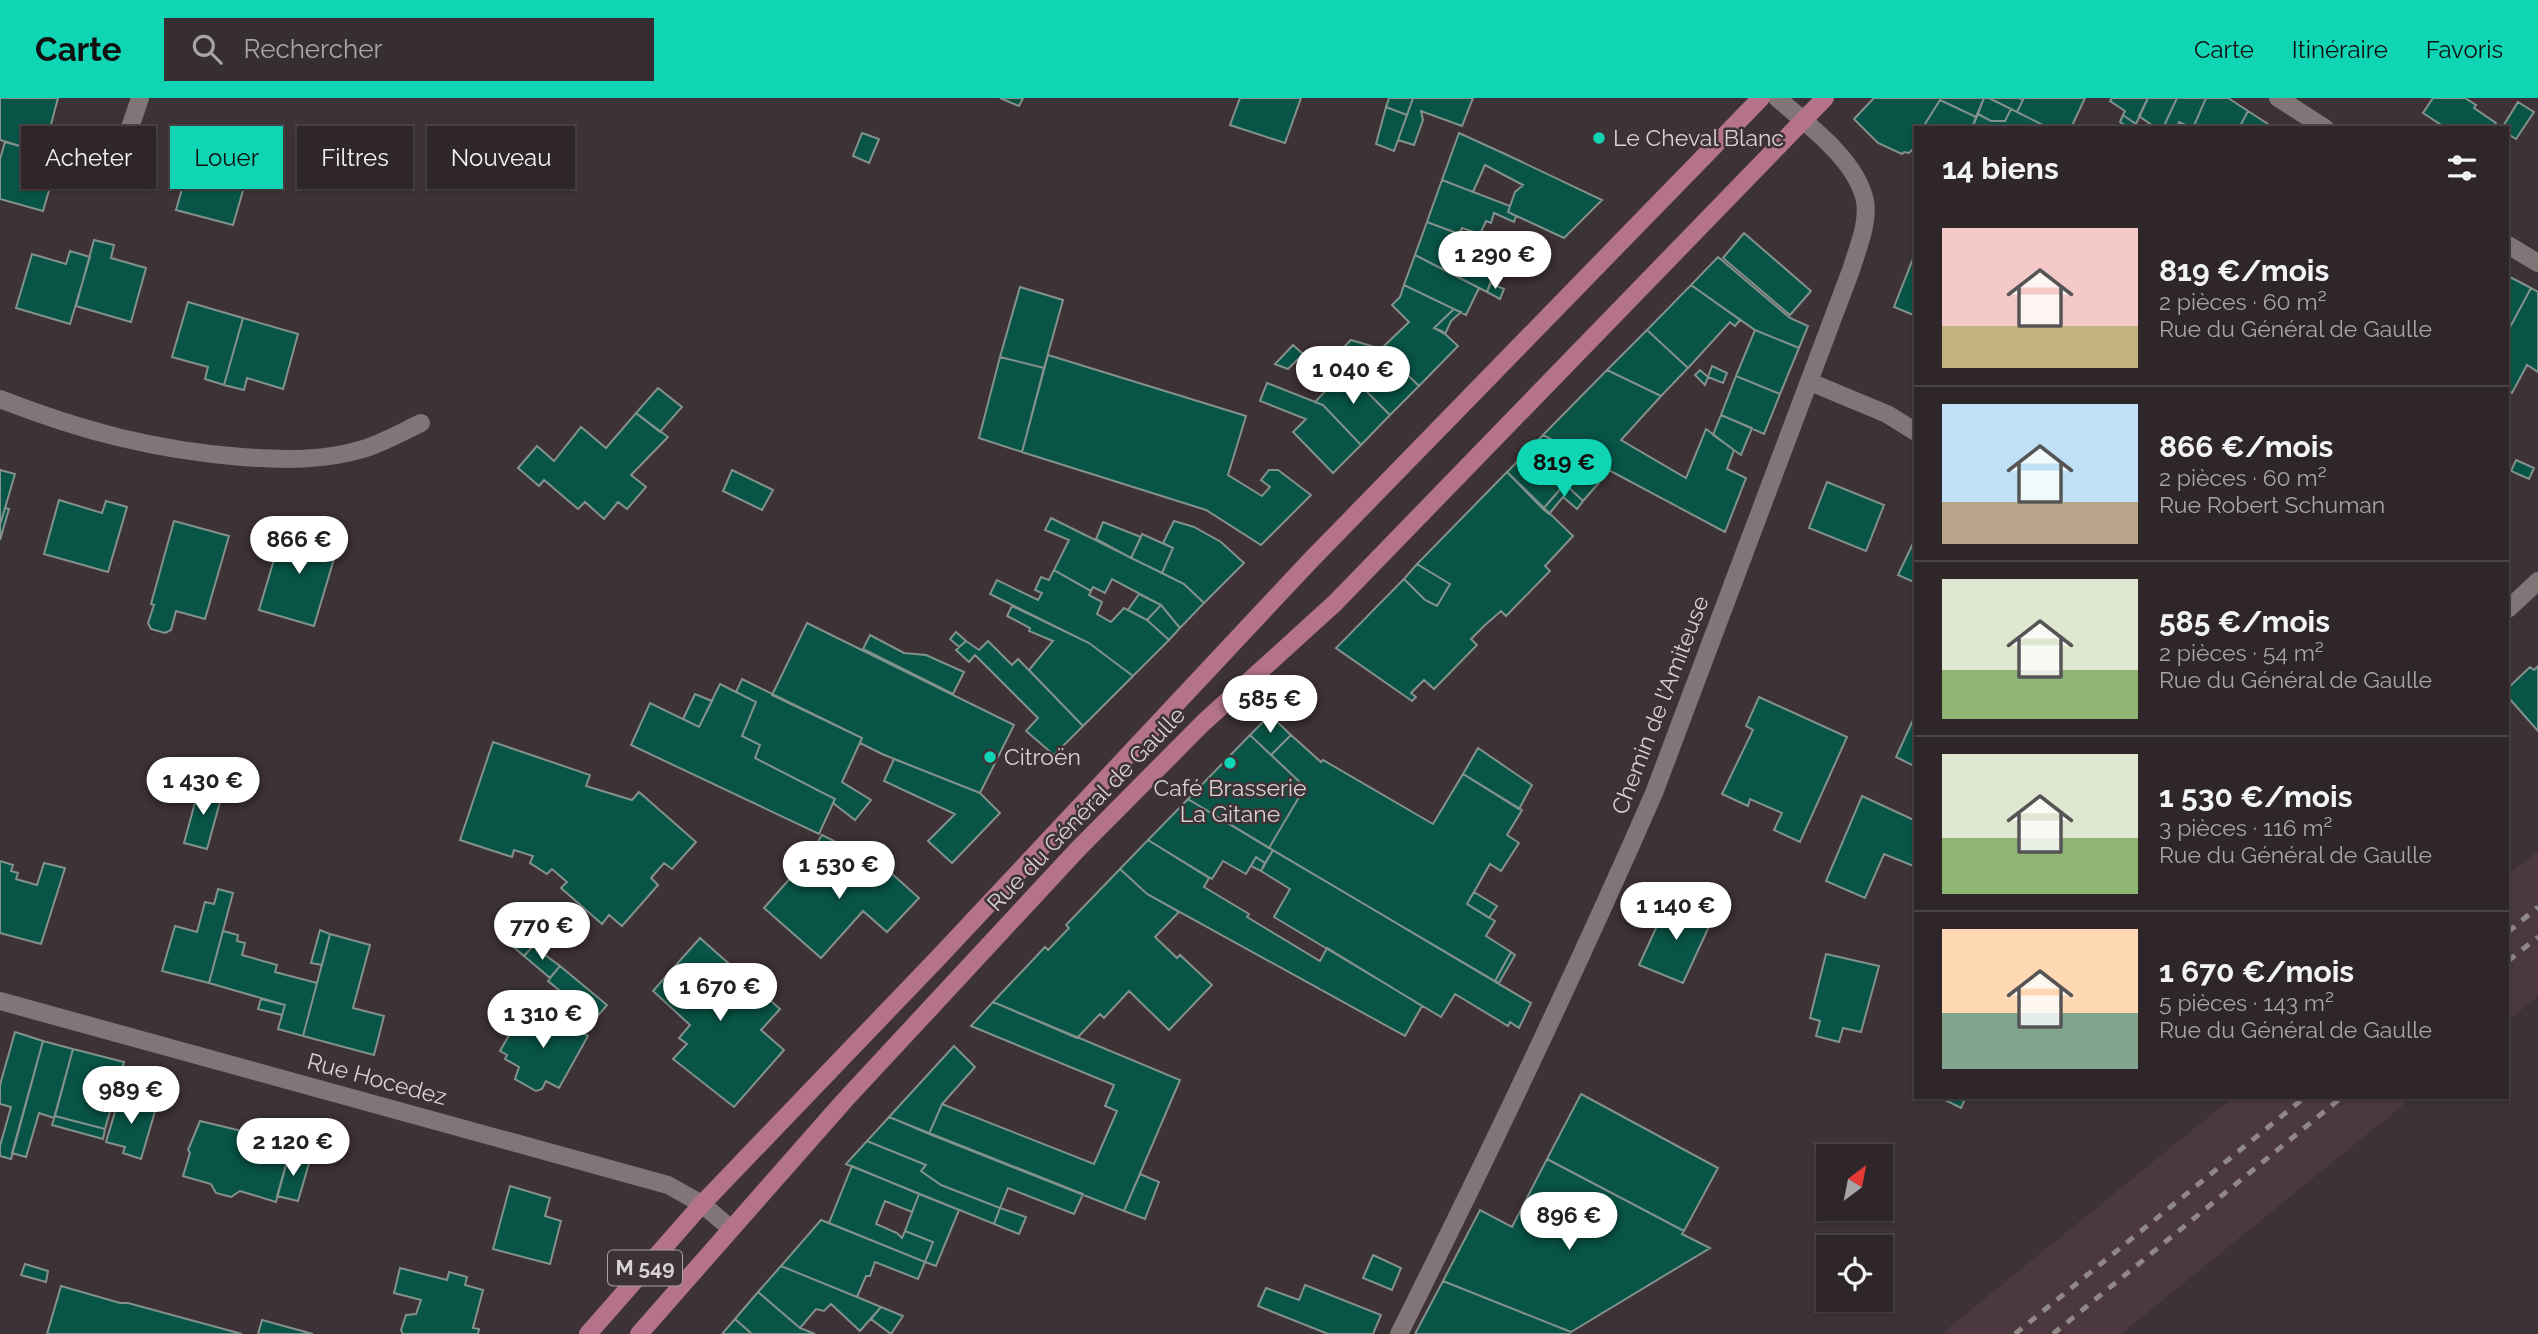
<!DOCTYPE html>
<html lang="fr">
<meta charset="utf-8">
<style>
:root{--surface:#2e2628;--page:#362e30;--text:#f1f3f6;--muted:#a7a5a8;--line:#494345;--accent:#10d5b4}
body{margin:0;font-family:Raleway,sans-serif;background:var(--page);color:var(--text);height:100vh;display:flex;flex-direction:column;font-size:26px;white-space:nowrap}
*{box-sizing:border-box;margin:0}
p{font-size:23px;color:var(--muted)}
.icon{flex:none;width:38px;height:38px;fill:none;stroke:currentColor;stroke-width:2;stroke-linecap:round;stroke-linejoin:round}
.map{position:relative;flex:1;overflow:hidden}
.panel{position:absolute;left:1914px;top:28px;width:595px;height:973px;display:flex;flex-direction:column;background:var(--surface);border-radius:0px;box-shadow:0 2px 5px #0004,0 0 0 2px var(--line)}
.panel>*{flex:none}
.guide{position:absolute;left:21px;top:28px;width:665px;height:63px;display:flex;gap:14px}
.needle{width:46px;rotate:32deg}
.controls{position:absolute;left:1816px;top:1046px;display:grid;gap:14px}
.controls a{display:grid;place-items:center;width:77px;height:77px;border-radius:0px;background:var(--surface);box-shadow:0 2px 5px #0004,0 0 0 2px var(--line);font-size:35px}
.price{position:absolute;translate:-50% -60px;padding:0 16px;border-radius:24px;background:#fff;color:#222;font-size:23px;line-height:46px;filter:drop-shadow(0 2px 4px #0008)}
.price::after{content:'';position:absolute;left:50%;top:42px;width:21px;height:16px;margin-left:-10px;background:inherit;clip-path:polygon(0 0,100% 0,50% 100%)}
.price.selected{background:var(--accent);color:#111}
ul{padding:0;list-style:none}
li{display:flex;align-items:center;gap:21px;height:175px;padding:0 28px}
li+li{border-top:2px solid var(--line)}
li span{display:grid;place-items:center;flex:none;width:196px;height:140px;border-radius:0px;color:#555}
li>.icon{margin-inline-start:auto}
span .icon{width:84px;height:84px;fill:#fffc;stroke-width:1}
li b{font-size:30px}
h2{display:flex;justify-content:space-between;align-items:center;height:84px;padding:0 28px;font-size:30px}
.chip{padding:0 24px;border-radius:0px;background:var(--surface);box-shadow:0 2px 5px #0004,0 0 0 2px var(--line);font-size:24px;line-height:63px}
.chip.selected{background:var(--accent);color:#111}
header{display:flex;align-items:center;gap:42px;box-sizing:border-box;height:98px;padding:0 35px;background:var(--accent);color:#111}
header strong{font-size:33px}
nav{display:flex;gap:38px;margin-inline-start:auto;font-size:24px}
.search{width:490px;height:63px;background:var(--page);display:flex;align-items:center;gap:18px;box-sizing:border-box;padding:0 24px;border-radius:0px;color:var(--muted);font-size:26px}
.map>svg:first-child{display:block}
.built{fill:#4b393f}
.building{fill:#085446;stroke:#83918d;stroke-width:2}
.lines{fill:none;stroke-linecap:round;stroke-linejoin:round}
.service{stroke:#827578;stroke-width:18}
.pedestrian{stroke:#827578;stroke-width:18}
.minor{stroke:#827578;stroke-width:18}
.tertiary{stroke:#827578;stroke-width:18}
.primary{stroke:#b4738b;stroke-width:18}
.rail{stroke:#908789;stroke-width:5;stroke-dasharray:9 9;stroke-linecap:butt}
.poi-dot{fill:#10d5b4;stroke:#3d3235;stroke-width:2.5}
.labels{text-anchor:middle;stroke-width:5;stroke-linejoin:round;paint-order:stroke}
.shield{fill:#3d3235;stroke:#aaa1a4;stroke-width:2}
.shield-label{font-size:21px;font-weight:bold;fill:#d8d1d3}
.poi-label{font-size:23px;fill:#d8d1d3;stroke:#3d3235;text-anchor:start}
.street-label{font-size:23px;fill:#d8d1d3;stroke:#3d3235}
</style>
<header>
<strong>Carte</strong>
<div class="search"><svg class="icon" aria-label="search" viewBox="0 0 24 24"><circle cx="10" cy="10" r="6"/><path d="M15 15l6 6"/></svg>Rechercher</div>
<nav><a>Carte</a><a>Itinéraire</a><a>Favoris</a></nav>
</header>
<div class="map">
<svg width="2538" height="1236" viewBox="0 0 2538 1236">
<rect width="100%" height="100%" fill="#3d3235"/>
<path class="built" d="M2538 753V898L2508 923V777Z
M2233 999H2413L2121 1236H1941Z"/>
<path class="building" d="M0 0H58L49 34 60 37 54 58 0 42Z
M1000 0H1023L1019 8Z
M1240 0H1301L1285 45 1230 27Z
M1389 0H1413L1407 17 1386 9Z
M1413 0H1473L1462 28 1421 13 1423 22 1414 47 1398 42Z
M1874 0H1984L1976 19 1940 2 1925 26 1929 30H1916V48L1909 55 1904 54 1902 56 1878 45 1854 21Z
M1984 0H1989L2011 11 2005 23H1991L1978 16Z
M1989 0H2019L2023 2 2017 14Z
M2024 0H2085L2071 30H2049L2017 14Z
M2112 0H2148L2136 26 2123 17 2125 13 2110 3Z
M2148 0H2177L2163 30H2156L2139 18Z
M2177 0H2206L2193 30 2179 24 2177 30H2163Z
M2206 0H2228L2248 13 2239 30H2193Z
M2433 0H2465L2476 7 2474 10 2496 25 2493 30H2446L2423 15Z
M1940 2 1976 19 1972 30H1932L1925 26Z
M2518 4 2534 14 2516 41 2508 36V30H2502Z
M1386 9 1407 17 1394 53 1376 46Z
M2011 11 2049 30H1972L1978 16 1991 23H2005Z
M2248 13 2271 28V30H2239Z
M2123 17 2136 26 2134 30H2129L2120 24Z
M862 35 879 41 869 65 853 58Z
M1459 35 1505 56 1602 102 1564 140 1508 114 1515 94 1523 87 1485 67 1473 94 1442 82Z
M5 44 71 62 66 83 53 79 43 113 0 101V61Z
M181 53 249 72 233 127 176 112 186 77 176 73Z
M222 59 245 66 244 70 221 64Z
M1442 82 1510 108 1508 114 1516 118 1514 124 1494 115 1491 125 1486 123 1480 136 1462 130 1459 136 1427 124Z
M1427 124 1478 143 1471 162 1478 164 1475 173 1493 180 1487 194 1415 157Z
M1744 135 1811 193 1790 217 1723 160Z
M94 142 114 147 111 160 146 170 131 224 76 208Z
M70 153 90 159 70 226 16 210 32 156 66 166Z
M1916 153V218L1894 209Z
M1415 157 1479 190 1466 217 1404 187Z
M1718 159 1790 220 1808 228 1799 250 1755 232 1691 187Z
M2508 178 2531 190 2508 233Z
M1490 185 1504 191 1500 201 1487 194Z
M1404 187 1454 211 1434 230 1442 233 1458 248 1419 288 1381 251 1409 224 1392 207 1400 199Z
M1691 187 1740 222 1735 228 1730 224 1688 270 1647 232Z
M1020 189 1063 202 1044 270 1000 259Z
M2531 190 2538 194V274L2527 267 2512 295 2508 293V233Z
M188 204 243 220 224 287 205 281 208 269 172 259Z
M1454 211 1461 214 1451 223 1445 236 1434 230Z
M243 220 298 236 283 291 247 280 244 292 224 287Z
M1647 232 1688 270 1661 298 1607 272Z
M1755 232 1799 250 1780 296 1736 278Z
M1351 242 1381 251 1419 288 1390 317 1348 275 1325 268Z
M1293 247 1303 256 1288 271 1275 266Z
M1048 257 1246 318 1228 377 1262 398 1270 389 1261 382 1269 372H1278L1311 397 1261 447 1206 412 1022 354Z
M1000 259 1044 270 1022 354 979 340Z
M1712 268 1727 275 1723 285 1708 279Z
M1336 271 1348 275 1390 317 1361 347 1323 307 1315 304 1333 285 1327 280Z
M1607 272 1661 298 1621 342 1686 380 1706 331 1734 352 1727 371 1746 380 1725 434 1543 337Z
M1700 272 1708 279 1705 287 1695 277Z
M1736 278 1780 296 1764 336 1721 317Z
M1267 285 1323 307 1361 347 1333 375 1293 334 1306 321 1260 303Z
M658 290 682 309 660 334 636 315Z
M636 315 668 339 631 377 646 389 627 411 618 404 604 421 585 404 578 411 544 382 539 388 518 370 537 348 554 363 581 329 606 350Z
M1721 317 1752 330 1741 357 1713 337Z
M1543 337 1610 372 1583 403 1565 386 1562 389 1526 355Z
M1526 355 1562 389 1543 411 1507 374Z
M2516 362 2534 370 2529 381 2511 373Z
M0 372 15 376 0 427Z
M732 372 773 392 762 412 723 393Z
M1507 374 1573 438 1545 468 1550 473 1506 518 1501 513 1485 527 1471 541 1477 547 1434 591 1424 582 1411 595 1416 599 1412 603 1336 550 1404 481 1425 502 1437 508 1450 486 1417 466Z
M1827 384 1884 407 1866 453 1809 430Z
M1565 386 1583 403 1577 411 1563 399 1549 416 1543 411Z
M59 402 102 415 106 403 127 409 108 474 44 456Z
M5 410 9 411 0 442V427Z
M1051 420 1184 486 1204 505 1180 530 1161 507 1112 481 1105 495 1093 489 1091 493 1054 472 1069 442 1045 432Z
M174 423 229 438 205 521 176 513 171 532 165 535 151 531 148 525 154 507 151 506Z
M1174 423 1194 429 1221 444 1244 465 1204 505 1184 486 1162 475 1173 450 1163 445Z
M1103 424 1141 439 1131 460 1096 441Z
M284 428 339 444 314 528 259 512Z
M1142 436 1173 450 1162 475 1131 460Z
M1916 439V485L1898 477Z
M1417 466 1450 486 1437 508 1425 502 1404 481Z
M1054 472 1091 493 1089 497 1102 504 1097 516 1111 524 1124 510 1147 522 1169 542 1133 578 1089 545 990 496 997 482 1038 502 1042 495 1035 492 1041 479 1049 482Z
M1139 496 1161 507 1147 522 1128 512Z
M1161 507 1180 530 1169 542 1147 522Z
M1012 508 1089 545 1133 578 1083 628 1029 572 1053 543 1029 533 1030 530 1007 518Z
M807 525 1014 627 980 695 882 656 860 645 862 640 772 597Z
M956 534 966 543 959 549 950 541Z
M870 537 904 555 926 557 964 574 953 596 863 551Z
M966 543 979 552 988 543 1012 567 1018 561 1083 628 1054 657 1026 633 1038 620 975 557 969 564 956 552Z
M2538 568V633L2508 599V590L2530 569 2534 572Z
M742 581 862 640 842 684 871 702 855 722 833 705 835 701 755 660 760 647 742 638 756 604 736 594Z
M720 586 756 604 742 638 760 647 755 660 835 701 819 736 631 647 650 605 699 629Z
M695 596 712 603 699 629 683 621Z
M1759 599 1847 639 1800 744 1774 732 1782 715 1750 701 1748 708 1722 696 1753 632 1746 628Z
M1270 617 1291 637 1271 657 1250 637Z
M1912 624 1916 625V669L1896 659Z
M1250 637 1305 689 1269 750 1188 701Z
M1291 637 1321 664 1323 662 1433 726 1463 676 1522 712 1507 737 1519 745 1501 773 1490 766 1467 806 1495 823 1486 838 1511 854 1495 883 1269 750 1305 689 1271 657Z
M493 644 590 677 586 688 632 702 639 694 696 744 672 771 664 765 651 780 658 787 622 828 609 817 602 826 561 790 567 784 552 771 547 776 530 765 533 758 514 752 512 759 460 742Z
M1478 650 1532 687 1519 711 1463 676Z
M894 661 980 695 1000 715 952 765 928 743 955 716 884 683Z
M200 686 223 693 207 751 184 745Z
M1862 698 1916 723V769L1884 756 1865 800 1826 783Z
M1188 701 1273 752 1265 765 1256 759 1246 776 1223 763 1212 781 1148 742Z
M822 737 854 753 830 781 807 761Z
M1148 742 1209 780 1204 789 1249 816 1247 819 1320 863 1327 850 1422 908 1405 938 1147 796 1120 771Z
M1273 752 1531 905 1519 930 1510 924 1508 928 1455 896 1441 919 1274 819 1290 791 1261 773Z
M854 753 880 765 919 800 887 834 863 813 821 860 764 810 807 761 830 781Z
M1256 759 1265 765 1261 773 1251 768Z
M0 763 13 767 11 773 18 775 16 781 37 787 44 765 65 770 41 846 0 835Z
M1120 771 1147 796 1179 814 1155 839 1177 860 1180 857 1212 887 1169 932 1129 893 1104 920 1100 916 1077 940 993 904 1045 849 1048 852 1069 830 1066 827Z
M218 791 233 795 209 885 162 873 175 828 197 834 205 804 214 806Z
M1474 794 1497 808 1489 820 1467 806Z
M1668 804 1712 822 1683 885 1639 867Z
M511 829 533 848 524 858 502 839Z
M320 832 330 836 322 867 311 865Z
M223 833 238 837 237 843 245 845 242 857 277 867 275 874 317 885 303 938 278 931 285 907 209 885Z
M330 836 370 847 353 910 384 918 374 957 303 938Z
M700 840 780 911 761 932 784 952 734 1009 673 961 687 946 679 940 690 927 653 893Z
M533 848 560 868 550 880 524 858Z
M1511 854 1515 857 1499 885 1495 883Z
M1826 856 1879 868 1861 934 1843 930 1839 944 1816 938 1820 923 1810 920Z
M560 868 607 907 595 921 548 883Z
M261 901 285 907 282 917 258 911Z
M993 904 1180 982 1124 1113 929 1036 942 1006 1094 1066 1117 1013 1105 1008 1114 987 971 928Z
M535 908 588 938 559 990 546 983 542 991 536 993 515 981 519 969 505 961 507 957 500 953 516 925 523 929Z
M15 934 43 943 11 1061 0 1058V1048L11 1009 0 1006V987Z
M43 943 73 951 54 1020 39 1015 26 1059 12 1055Z
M954 948 975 969 942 1006 929 1036 889 1019Z
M73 951 124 964 105 1031 55 1018Z
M1581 996 1718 1070 1684 1133 1547 1061Z
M120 997 139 1002 138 1004 156 1010 141 1061 123 1055 125 1049 106 1044Z
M1939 999H1966L1961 1010Z
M55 1018 105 1031 103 1041 52 1027Z
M889 1019 1083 1096 1074 1116 1008 1090 1000 1110 941 1087 921 1073 926 1067 867 1043Z
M200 1023 292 1045 276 1104 240 1093 231 1099 216 1095 211 1086 183 1078 190 1055 188 1052Z
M867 1043 926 1067 921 1073 941 1087 1000 1110 994 1126 846 1066Z
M289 1056 310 1062 298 1103 277 1098Z
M1547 1061 1684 1133 1682 1136 1710 1150 1571 1234 1443 1183 1480 1112 1512 1129Z
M852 1068 919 1096 912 1114 885 1103 876 1126 897 1135 902 1140 905 1133 933 1144 925 1164 829 1125Z
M1140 1076 1159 1084 1145 1121 1124 1113Z
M510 1088 550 1100 545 1118 561 1123 550 1166 493 1151Z
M919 1096 959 1112 936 1168 925 1164 933 1144 905 1133Z
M1000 1110 1026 1119 1019 1136 994 1126Z
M821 1122 925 1164 918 1181 875 1164 870 1178H866L857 1199 781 1168Z
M1373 1157 1401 1170 1392 1192 1363 1180Z
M25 1166 48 1173 46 1184 21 1177Z
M781 1168 857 1199 881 1209 860 1233 831 1206 824 1213 816 1211 800 1230 758 1194Z
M400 1170 447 1182 449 1174 467 1179 465 1187 483 1192 473 1230 479 1231 478 1236H403L401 1232 406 1217 416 1216 421 1202 394 1195Z
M1443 1183 1571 1234 1568 1236H1415Z
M1305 1187 1381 1217 1373 1236H1328L1258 1208 1266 1190 1299 1202Z
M61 1188 120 1205H128L242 1236H47Z
M758 1194 800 1230 815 1236H752L735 1221Z
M881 1209 903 1218 891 1236 871 1221Z
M735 1221 752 1236H722Z
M262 1222 313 1236H258Z"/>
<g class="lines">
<path class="service" d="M114 77 140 0"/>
<path class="pedestrian" d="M1810 284 1887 316 1916 334"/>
<path class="minor" d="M0 301C82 333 154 352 242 359 282 362 324 363 363 351 383 345 402 334 421 325
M2508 511 2538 483
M0 903 668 1087 702 1106 730 1130
M1399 1236C1488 1058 1574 878 1654 695L1851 172C1857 152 1869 125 1865 103 1857 62 1807 26 1777 0"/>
<path class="tertiary" d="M2278 0 2325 30
M2508 147 2538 165"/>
<path class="primary" d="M588 1236 702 1106 938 860 1309 464 1761 0
M639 1236 844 1003 1078 751 1203 625 1335 505 1825 0"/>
<path class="rail" d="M2508 834 2538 809
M2508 863 2538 839
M2015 1236 2305 999
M2053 1236 2342 999"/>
</g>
<g class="poi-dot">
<circle cx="1599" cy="40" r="7"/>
<circle cx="990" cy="659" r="7"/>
<circle cx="1230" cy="665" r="7"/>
</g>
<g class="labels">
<rect class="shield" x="608" y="1152.5" width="74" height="35" rx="5"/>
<g class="shield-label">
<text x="645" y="1177">M 549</text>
</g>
<g class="poi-label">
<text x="1613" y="48">Le Cheval Blanc</text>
<text x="1004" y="667">Citroën</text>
<text x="1230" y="698" text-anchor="middle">Café Brasserie<tspan x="1230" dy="26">La Gitane</tspan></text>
</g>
<g class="street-label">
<text transform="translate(1660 607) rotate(-69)" y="8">Chemin de l'Amiteuse</text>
<text transform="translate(1086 711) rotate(-46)" y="8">Rue du Général de Gaulle</text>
<text transform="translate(377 981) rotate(15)" y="8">Rue Hocedez</text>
</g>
</g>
</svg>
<div class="controls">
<a><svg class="needle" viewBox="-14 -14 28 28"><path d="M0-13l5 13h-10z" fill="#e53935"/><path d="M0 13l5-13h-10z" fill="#a7a5a8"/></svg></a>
<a><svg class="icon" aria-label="locate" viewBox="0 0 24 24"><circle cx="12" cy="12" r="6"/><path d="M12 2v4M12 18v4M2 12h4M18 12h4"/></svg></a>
</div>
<b class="price" style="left:1495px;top:193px">1 290 €</b>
<b class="price" style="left:1353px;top:308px">1 040 €</b>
<b class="price selected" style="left:1564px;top:401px">819 €</b>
<b class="price" style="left:299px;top:478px">866 €</b>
<b class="price" style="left:1270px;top:637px">585 €</b>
<b class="price" style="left:203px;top:719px">1 430 €</b>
<b class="price" style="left:839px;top:803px">1 530 €</b>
<b class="price" style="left:1676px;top:844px">1 140 €</b>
<b class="price" style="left:542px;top:864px">770 €</b>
<b class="price" style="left:720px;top:925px">1 670 €</b>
<b class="price" style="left:543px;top:952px">1 310 €</b>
<b class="price" style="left:131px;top:1028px">989 €</b>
<b class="price" style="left:293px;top:1080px">2 120 €</b>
<b class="price" style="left:1569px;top:1154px">896 €</b>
<div class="guide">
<a class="chip">Acheter</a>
<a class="chip selected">Louer</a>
<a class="chip">Filtres</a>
<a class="chip">Nouveau</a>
</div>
<section class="panel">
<h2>14 biens<svg class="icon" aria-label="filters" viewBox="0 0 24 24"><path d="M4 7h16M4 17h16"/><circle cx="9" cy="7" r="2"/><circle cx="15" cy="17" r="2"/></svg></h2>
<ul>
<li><span style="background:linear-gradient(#f6c9c9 70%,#c2b280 0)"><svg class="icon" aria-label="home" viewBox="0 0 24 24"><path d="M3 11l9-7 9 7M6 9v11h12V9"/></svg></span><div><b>819 €/mois</b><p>2 pièces · 60 m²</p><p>Rue du Général de Gaulle</p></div></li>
<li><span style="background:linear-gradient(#bfe0f5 70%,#b9a48a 0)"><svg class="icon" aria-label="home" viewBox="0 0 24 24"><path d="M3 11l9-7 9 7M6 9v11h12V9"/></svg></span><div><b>866 €/mois</b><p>2 pièces · 60 m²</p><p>Rue Robert Schuman</p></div></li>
<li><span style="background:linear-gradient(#dfe7d0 65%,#8fb573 0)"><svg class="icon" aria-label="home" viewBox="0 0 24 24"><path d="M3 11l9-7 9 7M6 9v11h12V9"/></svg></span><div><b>585 €/mois</b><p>2 pièces · 54 m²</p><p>Rue du Général de Gaulle</p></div></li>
<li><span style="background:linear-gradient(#dfe7d0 60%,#8fb573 0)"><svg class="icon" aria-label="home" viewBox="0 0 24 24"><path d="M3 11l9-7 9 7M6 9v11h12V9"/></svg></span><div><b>1 530 €/mois</b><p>3 pièces · 116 m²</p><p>Rue du Général de Gaulle</p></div></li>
<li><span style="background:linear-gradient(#ffd9b3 60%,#7fa58c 0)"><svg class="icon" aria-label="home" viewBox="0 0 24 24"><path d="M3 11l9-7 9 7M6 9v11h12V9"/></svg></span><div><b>1 670 €/mois</b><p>5 pièces · 143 m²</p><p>Rue du Général de Gaulle</p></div></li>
</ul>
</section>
</div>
